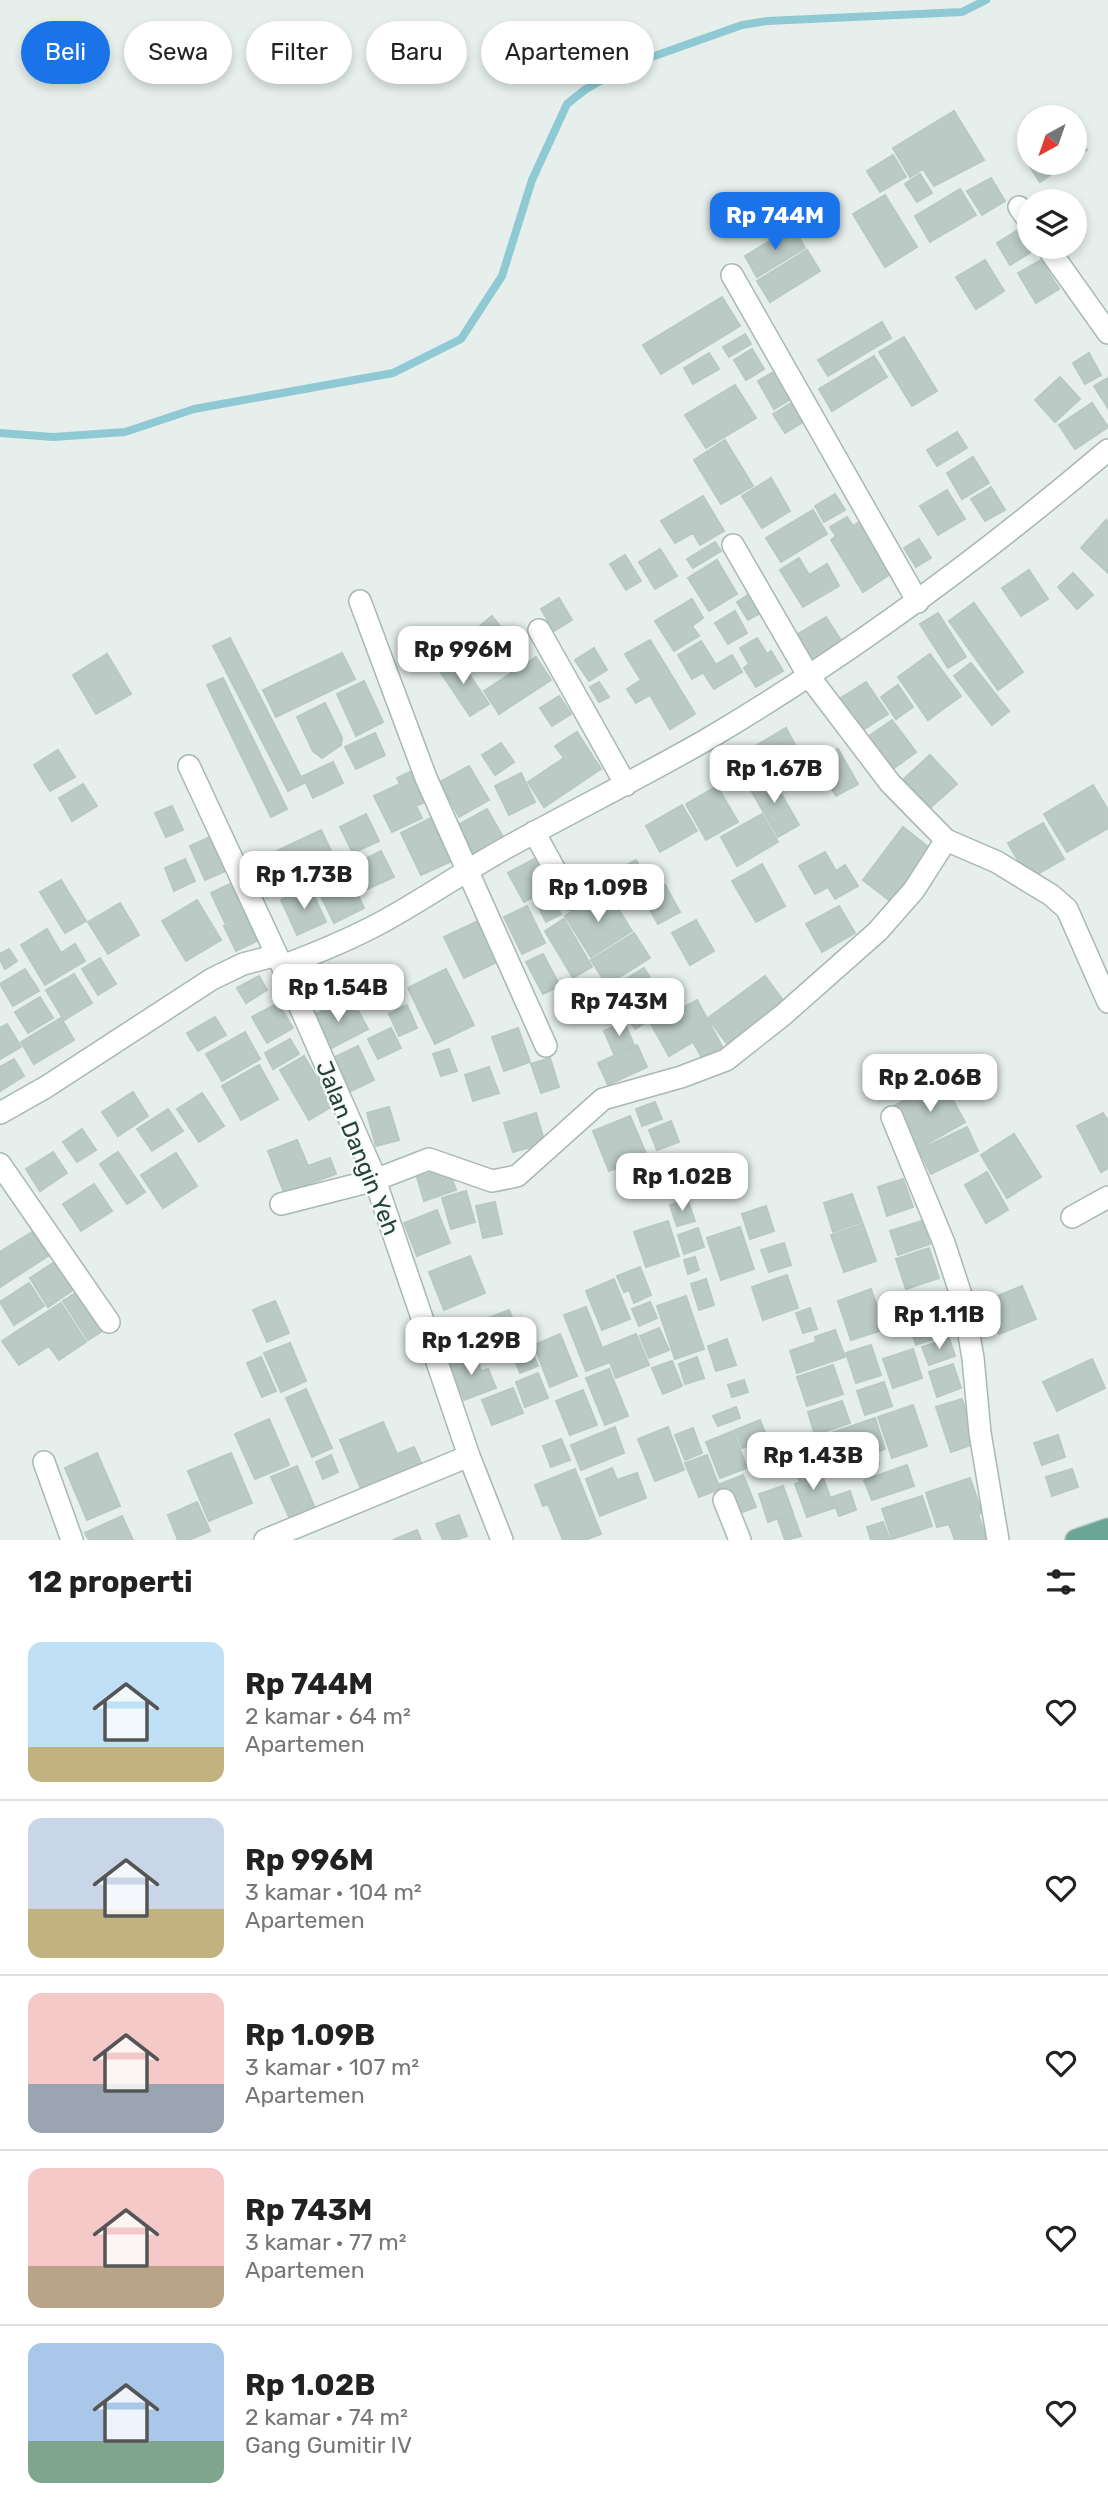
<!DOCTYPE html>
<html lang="id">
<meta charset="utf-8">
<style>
:root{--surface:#fff;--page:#f6f6f6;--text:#222;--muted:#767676;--line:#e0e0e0;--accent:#1a73e8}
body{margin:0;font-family:Rubik,sans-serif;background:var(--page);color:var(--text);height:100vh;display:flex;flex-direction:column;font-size:26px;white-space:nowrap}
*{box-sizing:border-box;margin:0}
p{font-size:23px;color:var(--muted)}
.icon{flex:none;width:38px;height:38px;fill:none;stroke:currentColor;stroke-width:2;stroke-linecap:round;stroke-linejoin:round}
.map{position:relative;height:1540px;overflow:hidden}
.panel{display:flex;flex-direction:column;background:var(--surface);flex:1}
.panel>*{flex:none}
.banner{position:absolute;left:21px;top:21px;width:700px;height:63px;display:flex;gap:14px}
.needle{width:46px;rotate:220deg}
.controls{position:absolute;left:1017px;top:105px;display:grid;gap:14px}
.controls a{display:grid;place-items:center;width:70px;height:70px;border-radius:50%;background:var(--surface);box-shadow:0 4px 10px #0003;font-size:35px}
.price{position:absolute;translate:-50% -60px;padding:0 16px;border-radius:14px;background:#fff;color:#222;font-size:23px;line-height:46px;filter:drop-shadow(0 2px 4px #0008)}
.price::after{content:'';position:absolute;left:50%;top:42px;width:21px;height:16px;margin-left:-10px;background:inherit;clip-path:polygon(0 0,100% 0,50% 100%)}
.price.selected{background:var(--accent);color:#fff}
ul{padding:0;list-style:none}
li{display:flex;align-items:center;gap:21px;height:175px;padding:0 28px}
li+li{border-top:2px solid var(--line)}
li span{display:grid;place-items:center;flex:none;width:196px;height:140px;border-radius:14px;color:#555}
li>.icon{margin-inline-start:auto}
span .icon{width:84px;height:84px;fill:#fffc;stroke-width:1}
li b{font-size:30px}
h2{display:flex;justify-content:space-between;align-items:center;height:84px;padding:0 28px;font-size:30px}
.tag{padding:0 24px;border-radius:32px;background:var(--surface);box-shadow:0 4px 10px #0003;font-size:24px;line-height:63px}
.tag.selected{background:var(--accent);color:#fff}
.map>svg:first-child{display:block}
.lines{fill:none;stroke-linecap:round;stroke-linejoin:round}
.stream{stroke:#8ec9d4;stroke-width:8}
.building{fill:#bbcac4;stroke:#b8c9c2;stroke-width:2}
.minor-casing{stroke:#a8b8b2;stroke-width:24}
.major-casing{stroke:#c2cac8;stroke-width:24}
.minor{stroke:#fff;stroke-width:21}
.major{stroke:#6aa596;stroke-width:21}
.labels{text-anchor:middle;stroke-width:5;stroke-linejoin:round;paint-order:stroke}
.street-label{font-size:23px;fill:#24423a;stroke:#f7fbf9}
</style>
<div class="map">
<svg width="1108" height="1540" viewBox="0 0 1108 1540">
<rect width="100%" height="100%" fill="#e6efeb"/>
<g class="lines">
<path class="stream" d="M0 433 53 437 125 432 194 409 393 373 461 339 502 276 532 180 567 104 586 89 629 65 742 25 767 21 962 12 986 0"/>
</g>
<path class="building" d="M954 111 984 160 934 186 923 169 910 177 893 148Z
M1074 132 1087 150 1074 158Z
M1029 147V163H1068L1040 182 1021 153Z
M893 155 906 177 880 192 867 171Z
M920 174 932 193 917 202 905 184Z
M991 178 1005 201 982 215 967 191Z
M960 189 976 215 930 242 915 216Z
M885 195 917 247 885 267 853 214Z
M793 227 805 248 757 277 745 256Z
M1018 230 1031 252 1010 265 997 243Z
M807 250 820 271 770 302 757 281Z
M985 260 1004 291 976 309 956 277Z
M1041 260 1059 289 1036 303 1018 273Z
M722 297 740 326 661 374 643 345Z
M882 322 891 338 828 376 818 360Z
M745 334 751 344 729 357 723 347Z
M904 337 937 391 912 406 879 352Z
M752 349 764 369 746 380 734 360Z
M709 353 719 369 693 384 684 368Z
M1089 353 1101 375 1085 384 1073 363Z
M874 356 887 377 832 411 819 389Z
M782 367 799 394 774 409 758 381Z
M1060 377 1080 399 1055 422 1035 400Z
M1108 378V408L1094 386Z
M735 385 756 418 706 448 685 415Z
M798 399 810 418 785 433 773 414Z
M1092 403 1108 427 1075 449 1059 425Z
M957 432 967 448 937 466 927 450Z
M725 440 753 486 721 504 694 460Z
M973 457 989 483 962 499 947 473Z
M771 478 790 511 762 528 742 496Z
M991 487 1005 510 985 521 971 499Z
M947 490 965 519 938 535 920 506Z
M835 494 845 510 824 522 815 506Z
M703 496 724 531 700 545 693 533 675 543 661 521Z
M813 510 827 534 781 562 766 538Z
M847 517 853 526 861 521 892 573 863 592 831 540 836 536 830 527Z
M1106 520 1108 522V573L1081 548Z
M919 539 931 558 916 567 904 548Z
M715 542 721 551 693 568 687 559Z
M660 549 677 576 655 589 639 562Z
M625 555 641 581 626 590 610 564Z
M799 558 809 575 827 564 839 586 803 607 780 570Z
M717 560 737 594 709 611 688 578Z
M1029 570 1048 599 1021 616 1002 588Z
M1073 573 1093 595 1077 609 1058 587Z
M756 590 767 609 748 620 737 602Z
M559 598 572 620 554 631 541 609Z
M692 599 703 618 692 626 699 636 674 651 655 621Z
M974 603 1023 672 998 690 949 621Z
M735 611 747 633 728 644 715 623Z
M938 613 966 657 948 668 920 624Z
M492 616 504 631 483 649 470 634Z
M826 617 842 642 809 663 793 637Z
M230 638 304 783 288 791 213 646Z
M757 638 767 654 771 651 783 671 756 687 744 668 749 664 740 648Z
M650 640 695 714 670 729 650 695 636 703 627 689 641 680 625 654Z
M701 641 716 665 692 679 678 655Z
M594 648 607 670 589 681 575 660Z
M342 653 355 679 276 717 263 690Z
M107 654 131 694 96 714 73 675Z
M930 654 961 696 928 720 898 677Z
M456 655 489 704 470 716 437 667Z
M732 655 742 672 714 689 703 672Z
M536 657 551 680 499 714 484 691Z
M971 663 1009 711 992 725 954 676Z
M223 678 287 809 271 817 207 685Z
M364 681 383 722 356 736 337 694Z
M599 682 609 697 599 702 590 687Z
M866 682 888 714 858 733 836 701Z
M898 685 913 707 896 719 881 697Z
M559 696 571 714 552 726 540 708Z
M325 703 342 738 341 745 322 758 313 751 297 717Z
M892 720 916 752 886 774 862 741Z
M786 728 804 761 775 777 757 745Z
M577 732 601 769 544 807 528 782 564 758 555 746Z
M375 733 385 755 356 769 345 747Z
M501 743 514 762 495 775 482 755Z
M838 749 858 784 836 796 816 762Z
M58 750 75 777 50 791 34 765Z
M930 755 957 784 923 814 897 785Z
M333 762 343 783 313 798 303 776Z
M469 766 489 800 459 817 440 782Z
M412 771 427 801 416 806 422 818 392 832 374 796 400 784 397 778Z
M521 773 535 802 509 815 495 786Z
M769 773 799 825 778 837 748 785Z
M83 784 97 806 72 821 59 798Z
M1093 785 1108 810V828L1067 852 1044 814Z
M717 786 738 822 706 840 686 804Z
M682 805 697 831 660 852 646 826Z
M172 806 183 830 166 837 155 813Z
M487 809 503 837 474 854 458 825Z
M366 814 379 841 353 853 340 827Z
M762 814 778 842 737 866 721 837Z
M431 818 452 861 421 875 401 833Z
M1043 823 1064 859 1029 879 1008 843Z
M903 827 933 851 894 904 863 880Z
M321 830 335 859 274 888 260 859Z
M212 836 228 870 205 880 190 846Z
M381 851 394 877 363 891 351 866Z
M825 852 836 871 845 865 858 886 835 899 828 887 815 894 799 866Z
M185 859 195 881 174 891 165 868Z
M534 859 550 888 524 902 508 873Z
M636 860 652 887 628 901 612 873Z
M342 861 364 908 334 923 311 876Z
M762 864 785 906 756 922 732 881Z
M61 880 86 921 65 933 40 892Z
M232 883 246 914 225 923 211 893Z
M665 885 680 912 658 924 643 898Z
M310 887 326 922 297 935 281 900Z
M606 890 632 931 591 957 565 916Z
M550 893 561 914 546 922 535 900Z
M197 900 221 940 186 961 162 921Z
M120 903 139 935 108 954 88 922Z
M527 906 545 943 522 954 504 917Z
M839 906 855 933 822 952 806 924Z
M246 916 257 941 236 951 224 926Z
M482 919 501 960 464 978 444 937Z
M564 919 592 967 573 978 545 931Z
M696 920 714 951 690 965 672 933Z
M47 929 61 953 75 944 85 961 45 985 21 945Z
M634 933 650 958 607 985 591 960Z
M9 949 17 961 5 969 0 960V954Z
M543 954 560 986 543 994 526 962Z
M100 958 116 984 98 995 82 969Z
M644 968 669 1009 635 1029 610 989Z
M25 969 39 991 13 1006 0 984Z
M446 969 474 1025 435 1044 408 988Z
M74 974 92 1003 64 1020 46 990Z
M259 976 267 990 246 1003 237 988Z
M765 976 788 1007 731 1049 708 1018Z
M607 994 619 1014 605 1022 593 1002Z
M350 996 368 1029 326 1051 309 1018Z
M40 997 53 1018 28 1033 15 1012Z
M697 1000 725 1052 705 1063 693 1042 669 1056 651 1024Z
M278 1003 293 1028 267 1043 252 1017Z
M407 1005 417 1028 399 1036 389 1014Z
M215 1017 226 1035 198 1051 187 1033Z
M61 1018 74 1040 34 1064 21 1042Z
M624 1022 634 1045 614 1054 604 1031Z
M7 1024 21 1047 0 1059V1028Z
M391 1028 401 1048 378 1059 368 1039Z
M518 1028 530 1062 504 1071 492 1037Z
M245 1032 260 1059 222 1081 206 1054Z
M290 1039 299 1054 273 1069 265 1053Z
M637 1045 647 1067 608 1085 598 1063Z
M358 1046 374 1080 347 1093 331 1059Z
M449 1049 457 1071 441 1076 433 1054Z
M304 1056 333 1106 309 1120 280 1070Z
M550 1058 559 1087 541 1093 531 1064Z
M14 1059 24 1076 0 1091V1067Z
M259 1065 278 1099 241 1120 222 1086Z
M489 1067 499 1093 473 1101 465 1075Z
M942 1080 965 1122 918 1149 894 1106Z
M133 1092 148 1116 118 1136 102 1112Z
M202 1093 224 1126 199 1142 177 1109Z
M655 1102 662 1119 642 1126 636 1109Z
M389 1107 399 1140 376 1146 367 1113Z
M168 1109 183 1131 152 1151 137 1129Z
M536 1113 545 1143 513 1152 504 1123Z
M1103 1113 1108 1121V1168L1101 1172 1077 1126Z
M630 1116 647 1156 609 1171 593 1131Z
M671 1121 679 1142 657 1150 649 1130Z
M967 1127 978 1151 931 1174 919 1150Z
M82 1129 96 1150 77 1162 63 1142Z
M1014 1134 1041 1177 1007 1198 981 1155Z
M297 1140 308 1166 330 1158 336 1174 284 1193 268 1151Z
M53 1152 67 1173 40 1191 26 1169Z
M118 1152 145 1192 127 1204 100 1164Z
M176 1153 197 1186 163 1208 141 1175Z
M448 1168 456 1190 424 1201 417 1177Z
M987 1172 1008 1210 986 1223 965 1185Z
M903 1179 913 1207 887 1216 878 1187Z
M94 1184 112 1211 81 1231 63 1204Z
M466 1191 475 1222 451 1229 442 1198Z
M852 1194 862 1222 833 1232 824 1203Z
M687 1199 695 1221 677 1226 670 1205Z
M495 1202 502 1234 483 1238 476 1206Z
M766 1206 774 1231 750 1239 742 1214Z
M437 1210 450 1243 417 1256 404 1223Z
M668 1221 679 1256 646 1267 634 1232Z
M922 1221 930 1244 898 1255 890 1231Z
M863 1224 876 1261 844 1272 831 1235Z
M740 1227 754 1269 721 1280 707 1238Z
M698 1228 704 1247 684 1254 678 1235Z
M32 1232 48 1256 0 1287V1252Z
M784 1243 791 1265 769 1272 761 1250Z
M929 1248 939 1278 906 1289 896 1259Z
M470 1256 485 1293 444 1310 429 1272Z
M695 1257 699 1270 688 1274 684 1260Z
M58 1260 76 1288 48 1307 30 1278Z
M640 1267 651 1295 634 1303 629 1290 624 1292 617 1276Z
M787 1275 798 1308 763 1320 752 1287Z
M614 1279 630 1319 602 1330 586 1291Z
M706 1279 714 1305 699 1310 691 1284Z
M29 1283 44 1306 14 1325 0 1302Z
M1022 1286 1036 1319 999 1334 985 1301Z
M82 1289 107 1328 88 1340 63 1301Z
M871 1289 885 1329 851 1340 838 1301Z
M686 1296 704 1349 675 1359 657 1306Z
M955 1300 964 1325 946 1331 937 1305Z
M275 1301 289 1333 267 1342 253 1310Z
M650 1302 657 1318 639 1326 632 1309Z
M61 1303 86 1342 59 1360 49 1346 19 1365 2 1341Z
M586 1307 608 1363 586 1371 564 1315Z
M810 1308 817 1329 803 1333 796 1313Z
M509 1310 522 1342 488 1355 475 1323Z
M932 1310 941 1336 916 1345 907 1319Z
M659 1328 669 1350 649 1358 640 1336Z
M835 1330 845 1357 797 1373 790 1351 816 1342 815 1337Z
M560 1334 577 1376 550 1387 534 1345Z
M636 1334 649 1365 616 1378 604 1347Z
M949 1338 955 1356 929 1365 922 1347Z
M727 1339 736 1365 716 1371 708 1346Z
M290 1343 306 1381 281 1392 264 1353Z
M528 1343 538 1366 520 1373 511 1349Z
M871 1345 881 1375 856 1383 846 1353Z
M913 1349 922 1378 893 1388 883 1359Z
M474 1354 481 1371 488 1369 496 1388 464 1400 449 1363Z
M261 1357 276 1391 262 1397 247 1363Z
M697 1357 704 1378 685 1384 679 1364Z
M1092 1359 1105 1388 1057 1411 1043 1382Z
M672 1361 682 1386 663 1394 652 1368Z
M953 1364 961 1388 937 1397 929 1372Z
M833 1365 843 1394 807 1406 797 1377Z
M609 1369 628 1416 605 1425 586 1378Z
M538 1373 548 1398 525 1407 516 1382Z
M744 1380 748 1392 732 1397 728 1385Z
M884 1382 892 1406 865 1415 857 1391Z
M513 1388 523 1413 492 1425 482 1400Z
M306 1389 332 1448 312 1457 286 1398Z
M583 1390 597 1425 570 1435 556 1401Z
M962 1399 977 1443 951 1452 936 1407Z
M842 1401 850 1423 815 1435 808 1412Z
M913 1405 927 1446 892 1458 878 1417Z
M736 1407 740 1418 718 1426 713 1416Z
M875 1418 885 1449 875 1453 879 1464 858 1471 855 1460 839 1465 828 1434Z
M269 1419 289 1465 255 1479 235 1434Z
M760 1420 773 1453 755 1460 749 1445 742 1448 735 1430Z
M383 1422 397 1454 414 1447 421 1463 361 1489 340 1440Z
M615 1427 624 1453 581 1470 571 1445Z
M668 1427 684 1470 655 1481 638 1439Z
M693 1428 702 1453 685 1460 675 1435Z
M733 1431 747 1468 720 1478 706 1442Z
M1058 1435 1065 1457 1042 1465 1034 1443Z
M561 1439 570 1460 551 1467 543 1446Z
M97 1453 120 1506 87 1520 65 1468Z
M231 1453 252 1503 209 1521 188 1471Z
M331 1455 338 1472 323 1479 316 1462Z
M707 1455 720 1489 699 1497 685 1463Z
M807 1464 811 1478 822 1475 834 1508 807 1517 795 1484 800 1482 794 1468Z
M907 1465 914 1486 872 1500 864 1480Z
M297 1466 315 1508 290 1519 271 1477Z
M612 1468 617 1480 637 1473 646 1498 600 1516 586 1479Z
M575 1469 601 1534 585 1540H563L548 1504 543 1506 535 1485Z
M1072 1469 1078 1487 1052 1496 1046 1477Z
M743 1475 756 1507 732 1516 720 1484Z
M970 1478 982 1513 978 1514 987 1540H955L949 1524 937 1527 926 1493Z
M783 1486 793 1513 768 1522 759 1494Z
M850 1491 856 1510 839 1516 832 1497Z
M922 1496 932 1526 892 1539 882 1509Z
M197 1502 210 1531 189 1540H178L168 1515Z
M793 1514 801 1536 785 1540 778 1520Z
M459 1515 467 1536 456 1540H443L436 1524Z
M122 1516 133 1540H89L85 1533Z
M883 1522 890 1540H871L867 1527Z
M417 1530 421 1540H393Z"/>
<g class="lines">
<g class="minor-casing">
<path id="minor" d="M1019 207 1029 221
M1047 247 1108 333
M732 275 918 602
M733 545 808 675 890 783 946 840 997 862 1051 895 1067 909 1108 1002
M360 601 426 778 546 1046
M539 630 626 785
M189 766 282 966 371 1168 469 1456 502 1540
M534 832 571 899
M282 966C317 953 351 939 384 921 428 897 470 867 515 843 579 808 643 776 706 740 848 656 982 557 1108 450
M0 1113 46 1087 212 979 243 964 277 955
M892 1117 944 1243 963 1301 973 1358 980 1433 998 1540
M0 1164 109 1322
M281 1204 375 1180 429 1159 492 1181 517 1176 603 1099 681 1077 726 1060 783 1015 878 931 914 890 946 840
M1072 1217 1108 1197
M44 1462 72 1540
M724 1500 740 1540
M265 1540 469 1456"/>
</g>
<g class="major-casing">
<path id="major" d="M1076 1540 1108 1529"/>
</g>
<use href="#minor" class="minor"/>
<use href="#major" class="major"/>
</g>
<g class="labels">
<g class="street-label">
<text transform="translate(358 1148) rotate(68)" y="8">Jalan Dangin Yeh</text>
</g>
</g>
</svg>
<div class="controls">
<a><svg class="needle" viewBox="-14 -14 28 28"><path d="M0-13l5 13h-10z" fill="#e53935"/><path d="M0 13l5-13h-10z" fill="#767676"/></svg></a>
<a><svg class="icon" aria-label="layers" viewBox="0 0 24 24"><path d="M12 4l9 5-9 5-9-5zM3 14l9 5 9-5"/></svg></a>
</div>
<b class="price selected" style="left:775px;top:252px">Rp 744M</b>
<b class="price" style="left:463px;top:686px">Rp 996M</b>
<b class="price" style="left:774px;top:805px">Rp 1.67B</b>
<b class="price" style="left:304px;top:911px">Rp 1.73B</b>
<b class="price" style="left:598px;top:924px">Rp 1.09B</b>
<b class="price" style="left:338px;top:1024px">Rp 1.54B</b>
<b class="price" style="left:619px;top:1038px">Rp 743M</b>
<b class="price" style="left:930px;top:1114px">Rp 2.06B</b>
<b class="price" style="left:682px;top:1213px">Rp 1.02B</b>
<b class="price" style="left:939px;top:1351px">Rp 1.11B</b>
<b class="price" style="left:471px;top:1377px">Rp 1.29B</b>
<b class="price" style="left:813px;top:1492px">Rp 1.43B</b>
<div class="banner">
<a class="tag selected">Beli</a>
<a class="tag">Sewa</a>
<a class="tag">Filter</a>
<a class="tag">Baru</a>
<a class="tag">Apartemen</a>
</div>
</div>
<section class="panel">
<h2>12 properti<svg class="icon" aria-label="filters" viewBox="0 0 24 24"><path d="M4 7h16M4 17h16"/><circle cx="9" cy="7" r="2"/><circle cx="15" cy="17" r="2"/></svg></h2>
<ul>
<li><span style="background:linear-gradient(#bfe0f5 75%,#c2b280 0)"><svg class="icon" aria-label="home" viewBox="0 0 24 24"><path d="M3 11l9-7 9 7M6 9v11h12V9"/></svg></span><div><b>Rp 744M</b><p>2 kamar · 64 m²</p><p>Apartemen</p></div><svg class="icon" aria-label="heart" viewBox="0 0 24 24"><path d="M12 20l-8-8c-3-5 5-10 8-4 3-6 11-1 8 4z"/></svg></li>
<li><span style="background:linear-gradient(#c9d6e8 65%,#c2b280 0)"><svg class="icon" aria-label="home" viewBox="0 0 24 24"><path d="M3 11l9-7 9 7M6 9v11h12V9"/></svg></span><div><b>Rp 996M</b><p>3 kamar · 104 m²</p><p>Apartemen</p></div><svg class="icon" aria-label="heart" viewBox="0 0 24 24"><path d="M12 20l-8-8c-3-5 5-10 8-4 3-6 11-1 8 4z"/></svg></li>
<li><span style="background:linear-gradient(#f6c9c9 65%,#9aa5b1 0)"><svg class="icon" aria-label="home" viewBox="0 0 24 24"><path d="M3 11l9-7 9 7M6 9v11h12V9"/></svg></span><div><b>Rp 1.09B</b><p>3 kamar · 107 m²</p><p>Apartemen</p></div><svg class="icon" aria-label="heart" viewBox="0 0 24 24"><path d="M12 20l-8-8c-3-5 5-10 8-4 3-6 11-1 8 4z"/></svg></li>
<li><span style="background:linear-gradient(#f6c9c9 70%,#b9a48a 0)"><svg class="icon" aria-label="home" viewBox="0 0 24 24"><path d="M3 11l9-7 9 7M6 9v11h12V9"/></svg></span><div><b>Rp 743M</b><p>3 kamar · 77 m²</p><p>Apartemen</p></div><svg class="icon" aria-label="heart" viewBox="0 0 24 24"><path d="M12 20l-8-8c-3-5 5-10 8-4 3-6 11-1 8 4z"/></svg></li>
<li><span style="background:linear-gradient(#a9c7e8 70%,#7fa58c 0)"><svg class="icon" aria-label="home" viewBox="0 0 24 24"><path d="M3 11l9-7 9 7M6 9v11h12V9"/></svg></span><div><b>Rp 1.02B</b><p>2 kamar · 74 m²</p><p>Gang Gumitir IV</p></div><svg class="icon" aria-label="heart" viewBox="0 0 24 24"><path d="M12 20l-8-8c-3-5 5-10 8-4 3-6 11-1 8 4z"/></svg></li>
</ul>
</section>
